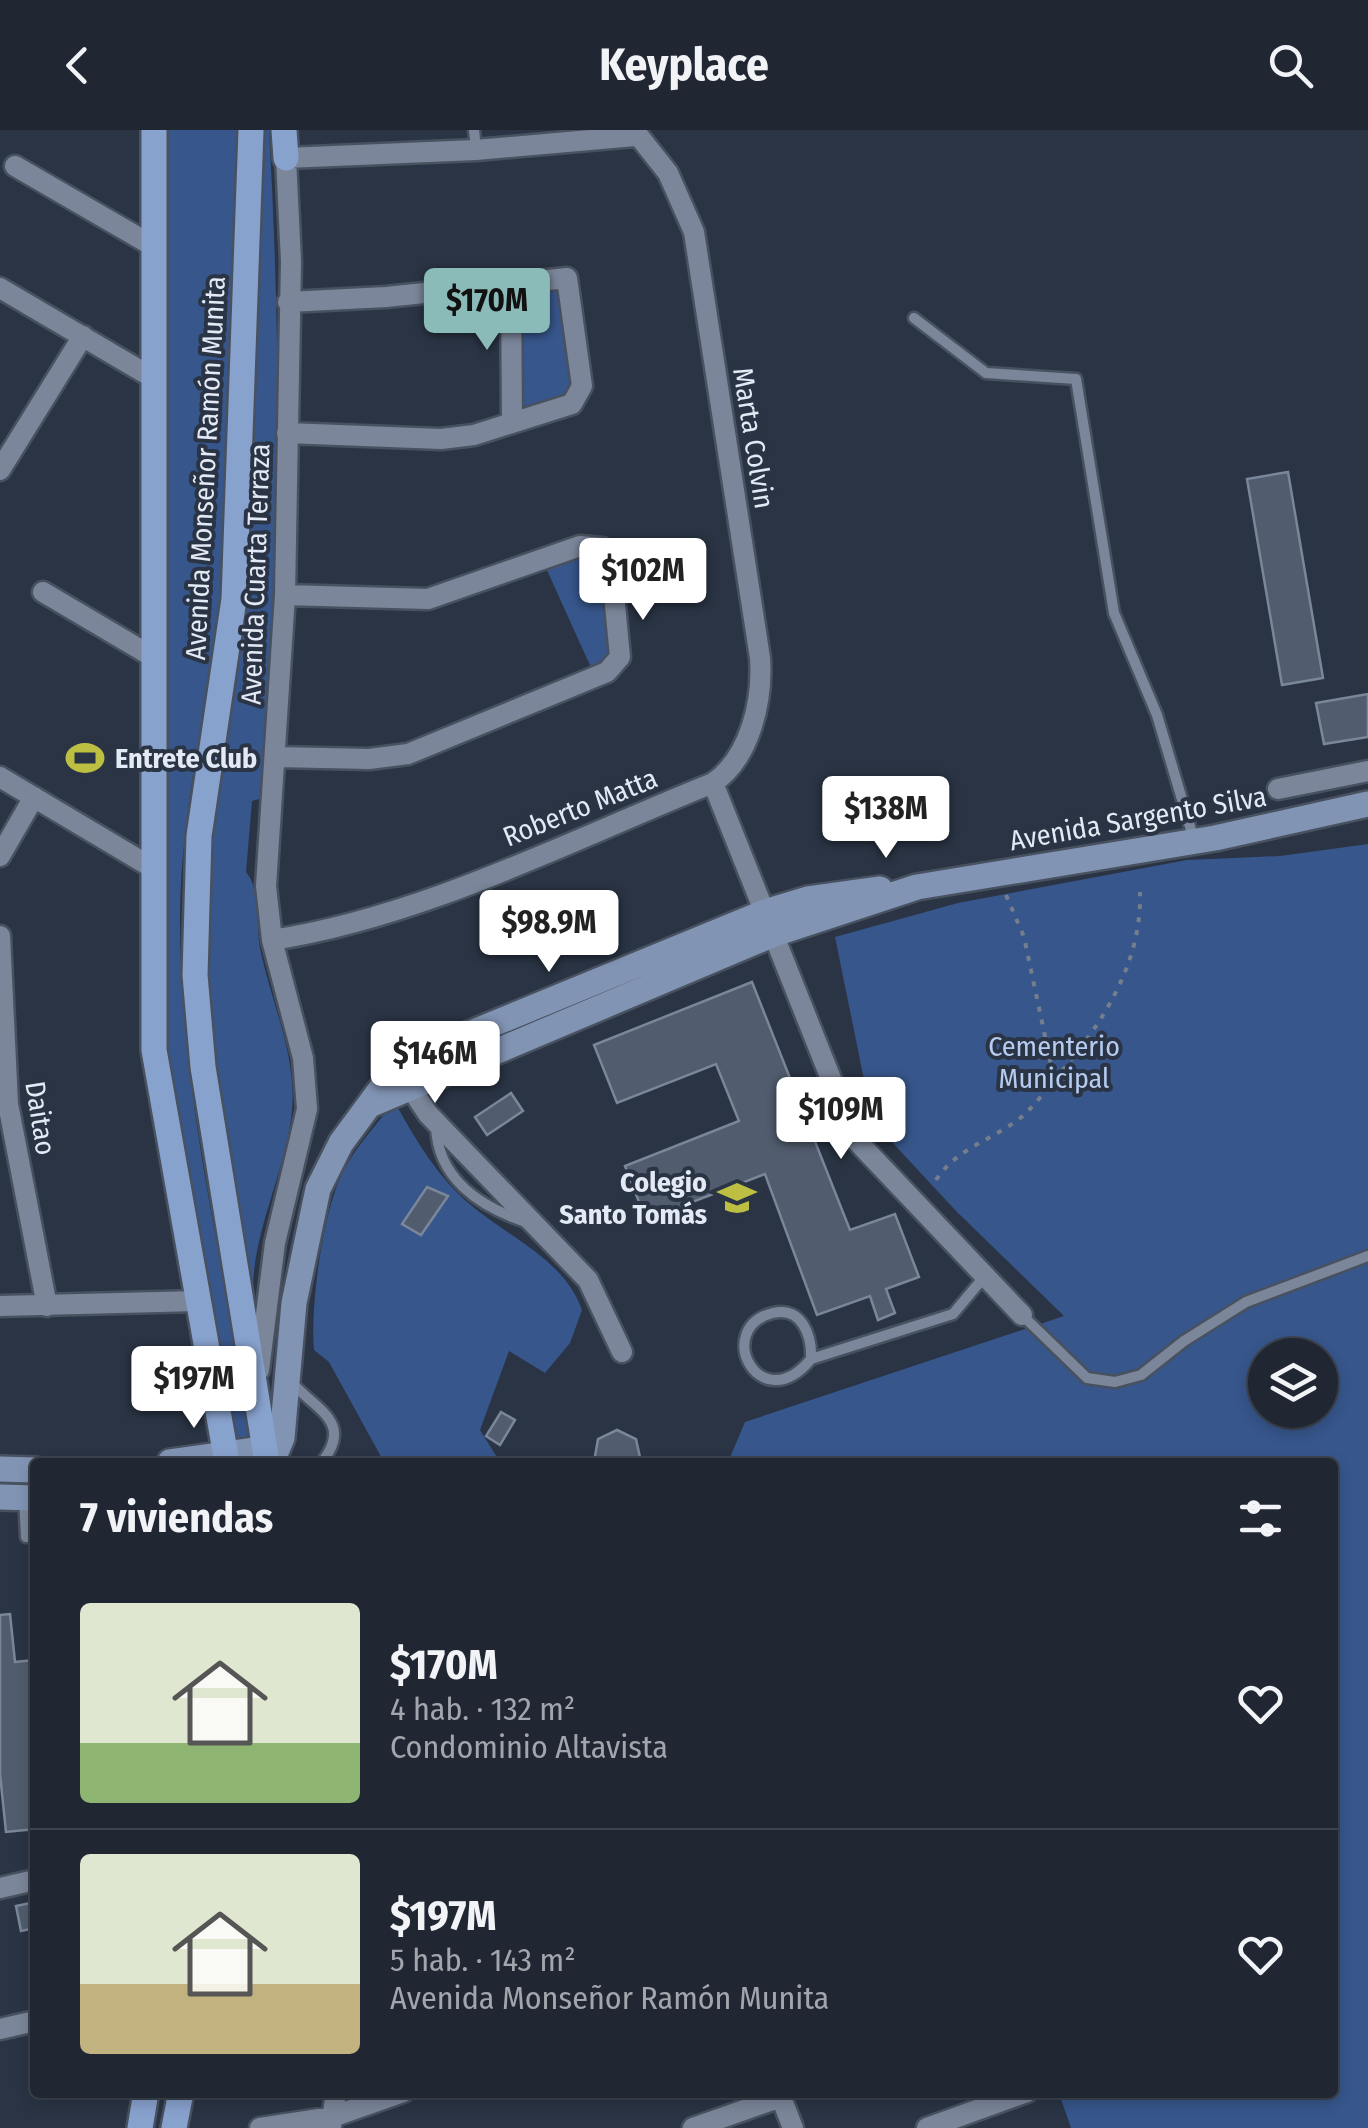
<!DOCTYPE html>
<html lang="es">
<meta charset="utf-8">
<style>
:root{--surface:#202733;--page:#282f3b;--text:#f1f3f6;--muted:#a2a5ac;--line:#3d444e;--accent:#8bbbb9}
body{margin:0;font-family:"Fira Sans Condensed",sans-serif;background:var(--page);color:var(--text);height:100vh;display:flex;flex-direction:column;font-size:38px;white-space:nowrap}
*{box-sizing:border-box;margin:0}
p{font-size:32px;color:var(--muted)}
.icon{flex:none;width:55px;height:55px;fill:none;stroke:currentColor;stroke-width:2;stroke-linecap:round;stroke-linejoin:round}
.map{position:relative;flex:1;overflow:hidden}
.side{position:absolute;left:30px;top:1328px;width:1308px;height:640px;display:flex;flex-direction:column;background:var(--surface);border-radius:10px;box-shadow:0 5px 15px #0003,0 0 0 2px var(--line)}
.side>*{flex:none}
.controls{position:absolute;left:1248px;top:1208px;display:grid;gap:20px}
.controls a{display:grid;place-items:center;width:90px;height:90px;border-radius:50%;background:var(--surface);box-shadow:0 5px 15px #0003,0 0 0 2px var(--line);font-size:50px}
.price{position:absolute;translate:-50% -85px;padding:0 22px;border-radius:10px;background:#fff;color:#222;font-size:32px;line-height:65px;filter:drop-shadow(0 2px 5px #0008)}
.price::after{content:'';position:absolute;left:50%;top:60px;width:30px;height:22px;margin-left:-15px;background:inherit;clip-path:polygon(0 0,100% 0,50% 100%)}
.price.selected{background:var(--accent);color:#111}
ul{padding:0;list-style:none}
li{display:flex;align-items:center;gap:30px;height:250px;padding:0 50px}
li+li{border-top:2px solid var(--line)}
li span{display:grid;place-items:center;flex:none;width:280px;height:200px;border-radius:10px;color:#555}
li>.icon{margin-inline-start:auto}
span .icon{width:120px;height:120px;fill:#fffc;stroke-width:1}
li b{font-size:42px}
h2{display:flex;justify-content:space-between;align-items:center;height:120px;padding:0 50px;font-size:42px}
header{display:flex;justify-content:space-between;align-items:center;height:130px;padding:0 50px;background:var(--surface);font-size:45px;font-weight:700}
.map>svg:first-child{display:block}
.green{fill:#37568b;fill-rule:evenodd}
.building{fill:#515c6e;stroke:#7a8699;stroke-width:2.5}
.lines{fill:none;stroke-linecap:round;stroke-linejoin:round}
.lane-casing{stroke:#48515f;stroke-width:15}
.street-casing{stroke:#48515f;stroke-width:25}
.secondary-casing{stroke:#48515f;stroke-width:30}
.primary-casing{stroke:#48515f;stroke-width:30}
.path{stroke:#757e8c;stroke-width:4;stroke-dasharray:5 8;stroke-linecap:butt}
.lane{stroke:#7b869a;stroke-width:10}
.street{stroke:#7b869a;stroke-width:20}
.secondary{stroke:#8294b4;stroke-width:25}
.primary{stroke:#88a2ce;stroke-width:25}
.labels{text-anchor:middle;stroke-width:8;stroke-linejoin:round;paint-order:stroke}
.street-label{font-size:28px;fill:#e3eaf5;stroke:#2a3444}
.poi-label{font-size:28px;font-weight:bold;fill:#e3eaf5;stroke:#2a3444;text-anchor:start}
.park-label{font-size:28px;fill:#b5cbef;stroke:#2a3444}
</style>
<header><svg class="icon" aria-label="back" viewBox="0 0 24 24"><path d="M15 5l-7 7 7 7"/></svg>Keyplace<svg class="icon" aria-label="search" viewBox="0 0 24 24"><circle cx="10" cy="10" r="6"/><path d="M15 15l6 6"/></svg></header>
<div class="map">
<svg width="1368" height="1998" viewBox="0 0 1368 1998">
<rect width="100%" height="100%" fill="#2a3444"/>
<path class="green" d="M165 0H239L221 460C210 569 181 674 180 784 179 959 223 1132 252 1304L236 1311 164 917Z
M262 0H269C282 222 280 445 266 667L252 671 246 742C262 761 255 798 261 823 272 874 297 927 292 980 286 1043 251 1103 253 1167L218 962 207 855V746L243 494Z
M559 155 575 263 518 287 519 160Z
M585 423 602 427 615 522 593 542 546 438Z
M1368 714V1998H1071L1059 1963 1332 1962V1332H728L745 1292 1064 1186 956 1081 878 997 871 984 835 807 958 773 1187 730 1280 726ZM1265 1225H1320V1280H1265Z
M394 971C415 1008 434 1042 466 1071 505 1106 564 1128 582 1180L570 1213 545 1243 509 1221 480 1300 500 1332H384L329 1232 314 1220C310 1177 323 1080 343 1042 355 1017 378 994 394 971Z"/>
<path class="building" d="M1288 342 1323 548 1282 555 1247 349Z
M1368 564V607L1324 614 1316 573Z
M752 852 850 1100 895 1084 919 1147 886 1159 895 1183 878 1190 870 1166 817 1185 765 1044 646 1090 625 1036 739 991 716 934 617 973 594 915Z
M511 963 523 981 487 1005 475 987Z
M427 1057 448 1066 421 1105 402 1094Z
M501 1282 515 1290 500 1315 486 1306Z
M617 1300 636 1309 641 1332H594L598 1309Z
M10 1484 15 1532 35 1530V1699L6 1702 0 1644V1485Z
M35 1772V1798L21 1801 16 1776Z"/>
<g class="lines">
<g class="lane-casing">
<path id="lane" d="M474 0 476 19
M914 188 986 243 1076 249 1114 483 1157 585 1194 710
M436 997C438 1048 479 1076 523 1091
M1022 1185 1087 1248 1115 1252 1141 1245 1184 1211 1246 1172 1368 1126
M811 1229C812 1206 802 1176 773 1183 712 1198 760 1291 811 1229L953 1184 984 1147
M290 1250C310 1277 356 1290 322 1332
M24 1367 26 1407 35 1406"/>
</g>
<g class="street-casing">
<path id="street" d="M15 36 153 116
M511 153 512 293
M0 158 153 248
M287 303 441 309 474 305 572 274 582 256 567 148 386 167 288 172
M0 340 83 206
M43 462 153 527
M277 627 369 629 408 624 607 542 620 527 611 433 602 418 580 416 428 469 285 465
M0 647 151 737
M713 653 855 1009 1022 1185
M1278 659 1368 641
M0 726 34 667
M0 806 8 974 47 1176
M272 810C423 787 571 710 713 653 750 628 763 571 760 528L694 102 668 43 634 0
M410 957 428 984 588 1150 622 1222
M0 1176 198 1171
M259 1240 275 1113 307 979 303 928 272 810 266 756 285 465 291 131 286 28 476 20 635 6
M0 1758 35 1750
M0 1899 35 1891
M779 1962 793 1998
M331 1996 336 1962
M260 1998 332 1987 403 1962
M693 1998 781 1967
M927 1998 1027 1962"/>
</g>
<g class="secondary-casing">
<path id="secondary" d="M372 974 774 804 917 757 1215 708 1368 674
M170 1332 255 1320 265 1317 278 1303
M272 1332 282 1308 294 1173 318 1059 341 1013 386 952 447 913 765 782 808 769 880 759
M0 1339 35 1340
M0 1367 35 1368"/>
</g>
<g class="primary-casing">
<path id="primary" d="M154 0V920L227 1332
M251 0 234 469 199 706 195 845 203 937 267 1332
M284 0 286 28
M140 1998 146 1962
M174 1998 181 1962"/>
</g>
<path class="path" d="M1006 765 1024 807 1054 949
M936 1050C956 1020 986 1012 1015 992 1032 980 1044 962 1057 947 1102 894 1142 834 1140 762"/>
<use href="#lane" class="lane"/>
<use href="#street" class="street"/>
<use href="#secondary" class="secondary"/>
<use href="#primary" class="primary"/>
</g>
<defs>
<g id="stadium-bare" transform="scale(3)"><path d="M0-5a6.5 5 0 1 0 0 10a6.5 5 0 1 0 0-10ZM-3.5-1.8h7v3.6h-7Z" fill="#bdbf43" stroke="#2a3444" stroke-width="2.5" paint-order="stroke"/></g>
<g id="school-bare" transform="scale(3)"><path d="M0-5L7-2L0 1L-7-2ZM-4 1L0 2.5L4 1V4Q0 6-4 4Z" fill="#bdbf43" stroke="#2a3444" stroke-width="2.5" paint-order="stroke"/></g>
</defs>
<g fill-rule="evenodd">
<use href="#stadium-bare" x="85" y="628"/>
<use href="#school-bare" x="737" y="1068"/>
</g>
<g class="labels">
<g class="street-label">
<text transform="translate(754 308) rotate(81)" y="10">Marta Colvin</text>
<text transform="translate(205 338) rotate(-87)" y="10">Avenida Monseñor Ramón Munita</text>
<text transform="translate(255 444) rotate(-88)" y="10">Avenida Cuarta Terraza</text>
<text transform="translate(580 677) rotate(-22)" y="10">Roberto Matta</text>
<text transform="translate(1138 688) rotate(-10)" y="10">Avenida Sargento Silva</text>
<text transform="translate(41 988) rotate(81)" y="10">Daitao</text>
</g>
<g class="poi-label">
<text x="115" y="638">Entrete Club</text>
<text x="707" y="1062" text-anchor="end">Colegio<tspan x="707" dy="32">Santo Tomás</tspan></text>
</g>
<g class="park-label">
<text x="1054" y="926">Cementerio<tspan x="1054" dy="32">Municipal</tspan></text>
</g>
</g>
</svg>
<div class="controls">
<a><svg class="icon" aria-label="layers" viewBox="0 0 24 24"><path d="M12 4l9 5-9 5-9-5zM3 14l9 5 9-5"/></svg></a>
</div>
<b class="price selected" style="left:487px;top:223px">$170M</b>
<b class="price" style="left:643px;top:493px">$102M</b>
<b class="price" style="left:886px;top:731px">$138M</b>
<b class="price" style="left:549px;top:845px">$98.9M</b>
<b class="price" style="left:435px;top:976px">$146M</b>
<b class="price" style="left:841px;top:1032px">$109M</b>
<b class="price" style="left:194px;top:1301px">$197M</b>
<section class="side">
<h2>7 viviendas<svg class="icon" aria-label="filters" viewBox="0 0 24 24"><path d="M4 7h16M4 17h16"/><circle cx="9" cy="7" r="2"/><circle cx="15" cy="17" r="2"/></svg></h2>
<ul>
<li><span style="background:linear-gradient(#dfe7d0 70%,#8fb573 0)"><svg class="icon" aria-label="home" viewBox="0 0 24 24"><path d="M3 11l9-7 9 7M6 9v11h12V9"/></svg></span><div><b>$170M</b><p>4 hab. · 132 m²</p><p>Condominio Altavista</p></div><svg class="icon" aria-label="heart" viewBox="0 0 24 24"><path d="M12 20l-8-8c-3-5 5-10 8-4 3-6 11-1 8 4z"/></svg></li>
<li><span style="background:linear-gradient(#dfe7d0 65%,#c2b280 0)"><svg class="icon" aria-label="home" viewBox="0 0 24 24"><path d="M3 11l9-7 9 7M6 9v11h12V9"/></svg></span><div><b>$197M</b><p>5 hab. · 143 m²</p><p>Avenida Monseñor Ramón Munita</p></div><svg class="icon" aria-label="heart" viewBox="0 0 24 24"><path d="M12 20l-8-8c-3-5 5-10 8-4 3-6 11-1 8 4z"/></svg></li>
</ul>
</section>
</div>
